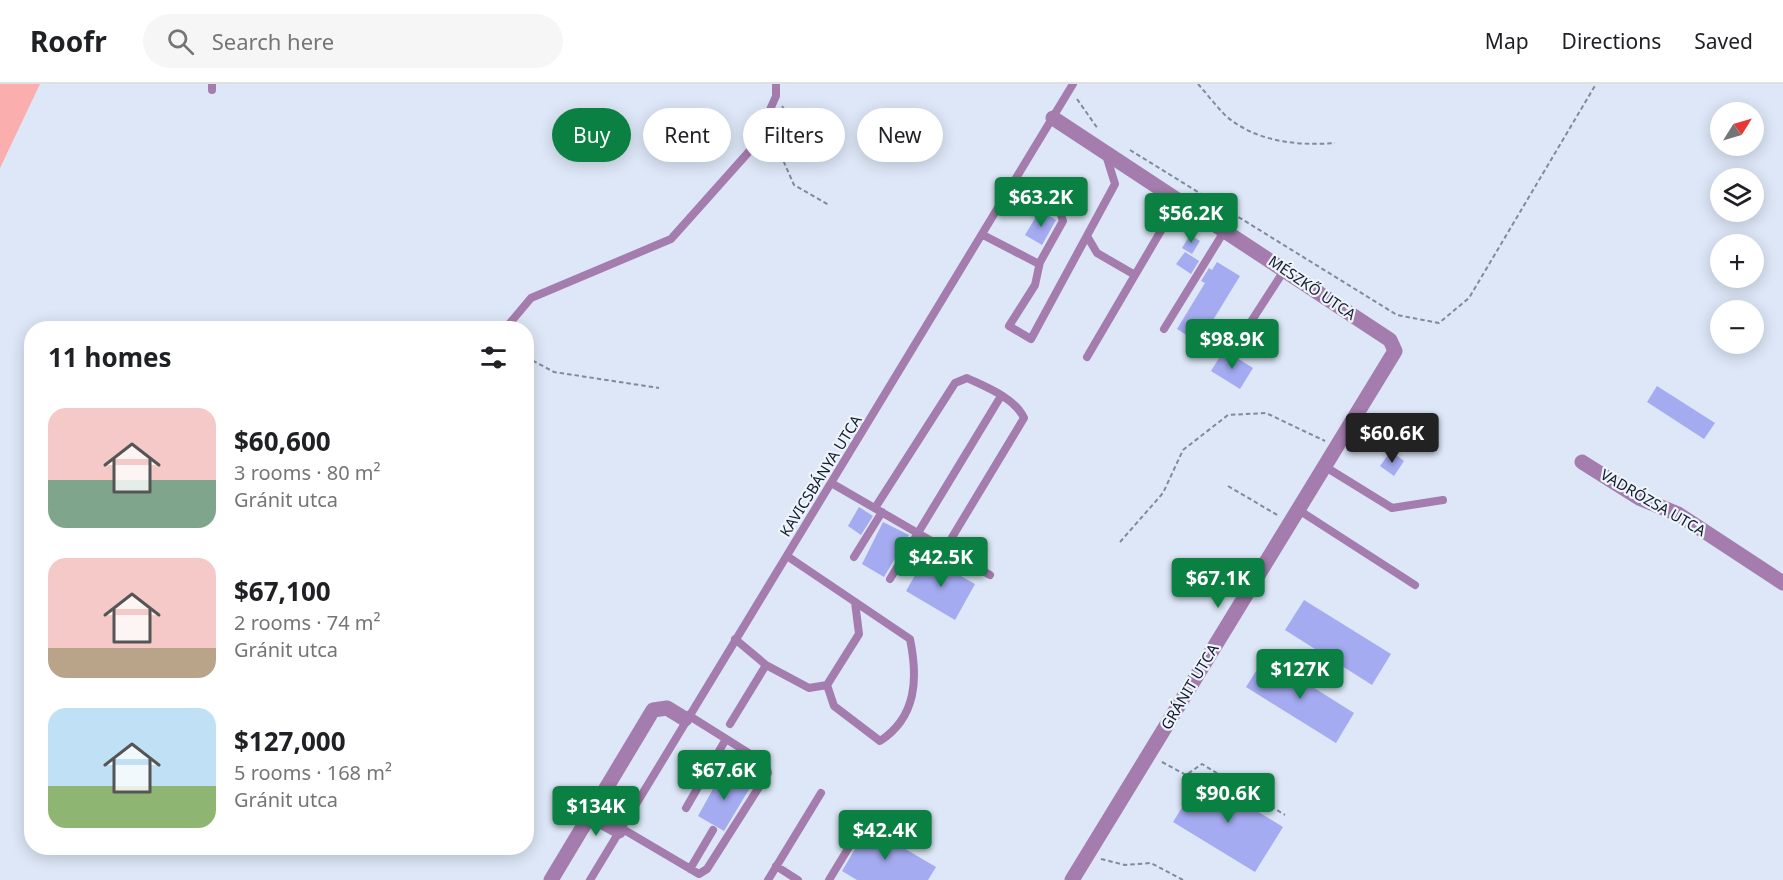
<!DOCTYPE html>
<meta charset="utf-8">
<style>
:root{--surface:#fff;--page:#f6f6f6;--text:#202124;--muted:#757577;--line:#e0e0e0;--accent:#0b8043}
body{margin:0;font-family:"Noto Sans",sans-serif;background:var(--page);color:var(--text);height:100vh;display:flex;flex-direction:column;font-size:22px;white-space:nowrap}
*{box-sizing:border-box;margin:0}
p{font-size:20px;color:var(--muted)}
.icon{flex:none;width:33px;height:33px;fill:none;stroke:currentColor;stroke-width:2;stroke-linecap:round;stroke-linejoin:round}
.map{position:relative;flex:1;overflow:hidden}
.drawer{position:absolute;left:24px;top:237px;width:510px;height:534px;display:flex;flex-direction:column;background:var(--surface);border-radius:24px;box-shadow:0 3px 15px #0003}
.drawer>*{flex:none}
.guide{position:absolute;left:552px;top:24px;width:570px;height:54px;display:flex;gap:12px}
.needle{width:39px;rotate:53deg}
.controls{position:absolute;left:1710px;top:18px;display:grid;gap:12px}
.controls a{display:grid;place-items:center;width:54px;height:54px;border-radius:50%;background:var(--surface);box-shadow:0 3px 15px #0003;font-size:30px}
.price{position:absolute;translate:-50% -51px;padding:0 14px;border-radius:6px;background:var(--accent);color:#fff;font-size:20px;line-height:39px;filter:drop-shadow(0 2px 3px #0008)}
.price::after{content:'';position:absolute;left:50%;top:36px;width:18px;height:14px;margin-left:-9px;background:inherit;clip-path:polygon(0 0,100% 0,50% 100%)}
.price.active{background:#222;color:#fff}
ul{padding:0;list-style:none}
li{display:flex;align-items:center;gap:18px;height:150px;padding:0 24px}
li span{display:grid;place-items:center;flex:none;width:168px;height:120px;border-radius:18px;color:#555}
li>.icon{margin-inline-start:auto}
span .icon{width:72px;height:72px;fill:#fffc;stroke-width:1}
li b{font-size:26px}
h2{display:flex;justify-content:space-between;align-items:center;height:72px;padding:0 24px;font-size:26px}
.tag{padding:0 21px;border-radius:27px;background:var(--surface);box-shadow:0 3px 15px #0003;font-size:21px;line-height:54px}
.tag.active{background:var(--accent);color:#fff}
header{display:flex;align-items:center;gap:36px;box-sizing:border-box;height:84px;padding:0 30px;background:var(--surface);border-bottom:2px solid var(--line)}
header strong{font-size:28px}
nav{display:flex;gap:33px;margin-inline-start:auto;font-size:21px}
.search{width:420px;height:54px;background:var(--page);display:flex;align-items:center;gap:15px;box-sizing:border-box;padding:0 21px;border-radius:33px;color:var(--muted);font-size:22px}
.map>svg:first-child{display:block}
.green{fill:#faaead}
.building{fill:#a5abf1}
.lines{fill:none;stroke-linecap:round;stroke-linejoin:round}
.path{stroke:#818a9a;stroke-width:2;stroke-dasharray:4.5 3;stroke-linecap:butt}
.lane{stroke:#a47cad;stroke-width:8}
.street{stroke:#a47cad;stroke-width:15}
.labels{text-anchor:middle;stroke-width:4.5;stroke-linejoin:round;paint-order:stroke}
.street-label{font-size:15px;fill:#131b2a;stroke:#eef4fc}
</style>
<header>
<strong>Roofr</strong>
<div class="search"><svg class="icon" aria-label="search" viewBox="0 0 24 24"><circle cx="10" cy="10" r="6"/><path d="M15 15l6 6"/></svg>Search here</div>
<nav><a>Map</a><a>Directions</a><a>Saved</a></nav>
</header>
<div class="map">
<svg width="1783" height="796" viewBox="0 0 1783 796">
<rect width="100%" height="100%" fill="#dde7f7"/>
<path class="green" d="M0 0H40L0 84Z"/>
<path class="building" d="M1040 126 1056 136 1042 161 1025 151Z
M1190 151 1200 157 1192 170 1182 164Z
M1185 168 1199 177 1191 190 1176 180Z
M1217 178 1240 192 1199 259 1177 245 1205 199 1201 197 1209 184 1212 186Z
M1224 266 1253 284 1240 305 1211 287Z
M1657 302 1715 339 1704 355 1647 318Z
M1391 367 1404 377 1394 392 1380 382Z
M859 423 873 432 861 451 848 442Z
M883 438 909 451 884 493 862 480Z
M926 472 975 500 955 536 906 507Z
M1304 516 1391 570 1372 601 1285 546Z
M1265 573 1354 629 1336 659 1246 603Z
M723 687 751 702 724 747 698 732Z
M1201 693 1283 743 1255 788 1173 738Z
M868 743 936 783 928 796H857L842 787Z"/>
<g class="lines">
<path class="path" d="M1198 0C1207 10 1216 22 1226 32 1256 58 1298 62 1335 59
M1077 15 1098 45
M782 22 793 38 783 76 794 101 829 121
M1130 66 1397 231 1439 239 1469 214 1596 0
M526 273 554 288 659 304
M1228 402 1279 432
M1120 458 1163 409 1183 366 1228 331 1266 329 1325 357
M1162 678 1186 691 1202 680 1285 731
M1101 775 1125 781 1151 779 1183 796"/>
<path class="lane" d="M212 6V0
M983 151 1039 180 1063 137 1059 125 1014 99
M1087 152 1097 169 1135 191
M1040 178 1035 201 1009 242 1031 255 1115 100 1106 71
M510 239 531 214 671 155 754 62 776 12V0
M1164 245 1225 146
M1236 261 1285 185
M1087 273 1179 116
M1324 382 1392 424 1443 416
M833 400 990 491
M875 424 955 299 967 294C986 303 1015 314 1024 334L945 465
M1297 425 1415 501
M787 472 910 555C918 594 917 633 880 657L834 622 827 601
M854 473 882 428
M890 495 1001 312
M766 581 809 604 827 601 859 550 855 518
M730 640 766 581 735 555
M686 724 726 655
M621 744 699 790 707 785 768 689 766 680 688 631
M776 782 798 796
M690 785 713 746
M590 796 1073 0
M768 796 821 709
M829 796 866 735"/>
<path class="street" d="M1053 34 1390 256 1395 267 1072 796
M1582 378 1639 414 1678 430 1783 499
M590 731 619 747
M551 796 653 626 667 624 685 635"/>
</g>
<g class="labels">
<g class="street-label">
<text transform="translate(1312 204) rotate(34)" y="5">MÉSZKŐ UTCA</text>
<text transform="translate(821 392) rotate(-58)" y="5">KAVICSBÁNYA UTCA</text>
<text transform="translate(1653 419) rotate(30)" y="5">VADRÓZSA UTCA</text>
<text transform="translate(1190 603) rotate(-59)" y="5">GRÁNIT UTCA</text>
</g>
</g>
</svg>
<div class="controls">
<a><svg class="needle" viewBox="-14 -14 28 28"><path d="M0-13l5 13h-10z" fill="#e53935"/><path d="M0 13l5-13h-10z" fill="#757577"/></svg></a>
<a><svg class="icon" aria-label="layers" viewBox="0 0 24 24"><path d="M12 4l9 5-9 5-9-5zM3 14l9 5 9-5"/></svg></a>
<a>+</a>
<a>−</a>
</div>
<b class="price" style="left:1041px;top:144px">$63.2K</b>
<b class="price" style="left:1191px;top:160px">$56.2K</b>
<b class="price" style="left:1232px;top:286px">$98.9K</b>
<b class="price active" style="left:1392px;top:380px">$60.6K</b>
<b class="price" style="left:941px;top:504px">$42.5K</b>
<b class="price" style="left:1218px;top:525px">$67.1K</b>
<b class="price" style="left:1300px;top:616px">$127K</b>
<b class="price" style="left:724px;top:717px">$67.6K</b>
<b class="price" style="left:1228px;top:740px">$90.6K</b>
<b class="price" style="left:596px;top:753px">$134K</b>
<b class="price" style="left:885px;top:777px">$42.4K</b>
<div class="guide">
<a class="tag active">Buy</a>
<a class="tag">Rent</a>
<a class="tag">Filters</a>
<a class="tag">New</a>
</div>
<section class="drawer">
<h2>11 homes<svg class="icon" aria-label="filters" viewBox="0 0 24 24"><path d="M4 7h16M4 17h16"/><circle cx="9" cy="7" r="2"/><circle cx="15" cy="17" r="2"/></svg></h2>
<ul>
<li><span style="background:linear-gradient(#f6c9c9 60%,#7fa58c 0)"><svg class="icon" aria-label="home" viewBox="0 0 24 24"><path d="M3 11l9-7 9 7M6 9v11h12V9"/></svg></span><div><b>$60,600</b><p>3 rooms · 80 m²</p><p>Gránit utca</p></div></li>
<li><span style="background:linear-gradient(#f6c9c9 75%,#b9a48a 0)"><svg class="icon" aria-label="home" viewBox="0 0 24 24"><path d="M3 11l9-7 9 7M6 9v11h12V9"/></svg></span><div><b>$67,100</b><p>2 rooms · 74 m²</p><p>Gránit utca</p></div></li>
<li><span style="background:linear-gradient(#bfe0f5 65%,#8fb573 0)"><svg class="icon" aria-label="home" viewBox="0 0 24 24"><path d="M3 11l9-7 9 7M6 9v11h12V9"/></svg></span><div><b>$127,000</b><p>5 rooms · 168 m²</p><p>Gránit utca</p></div></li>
</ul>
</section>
</div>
